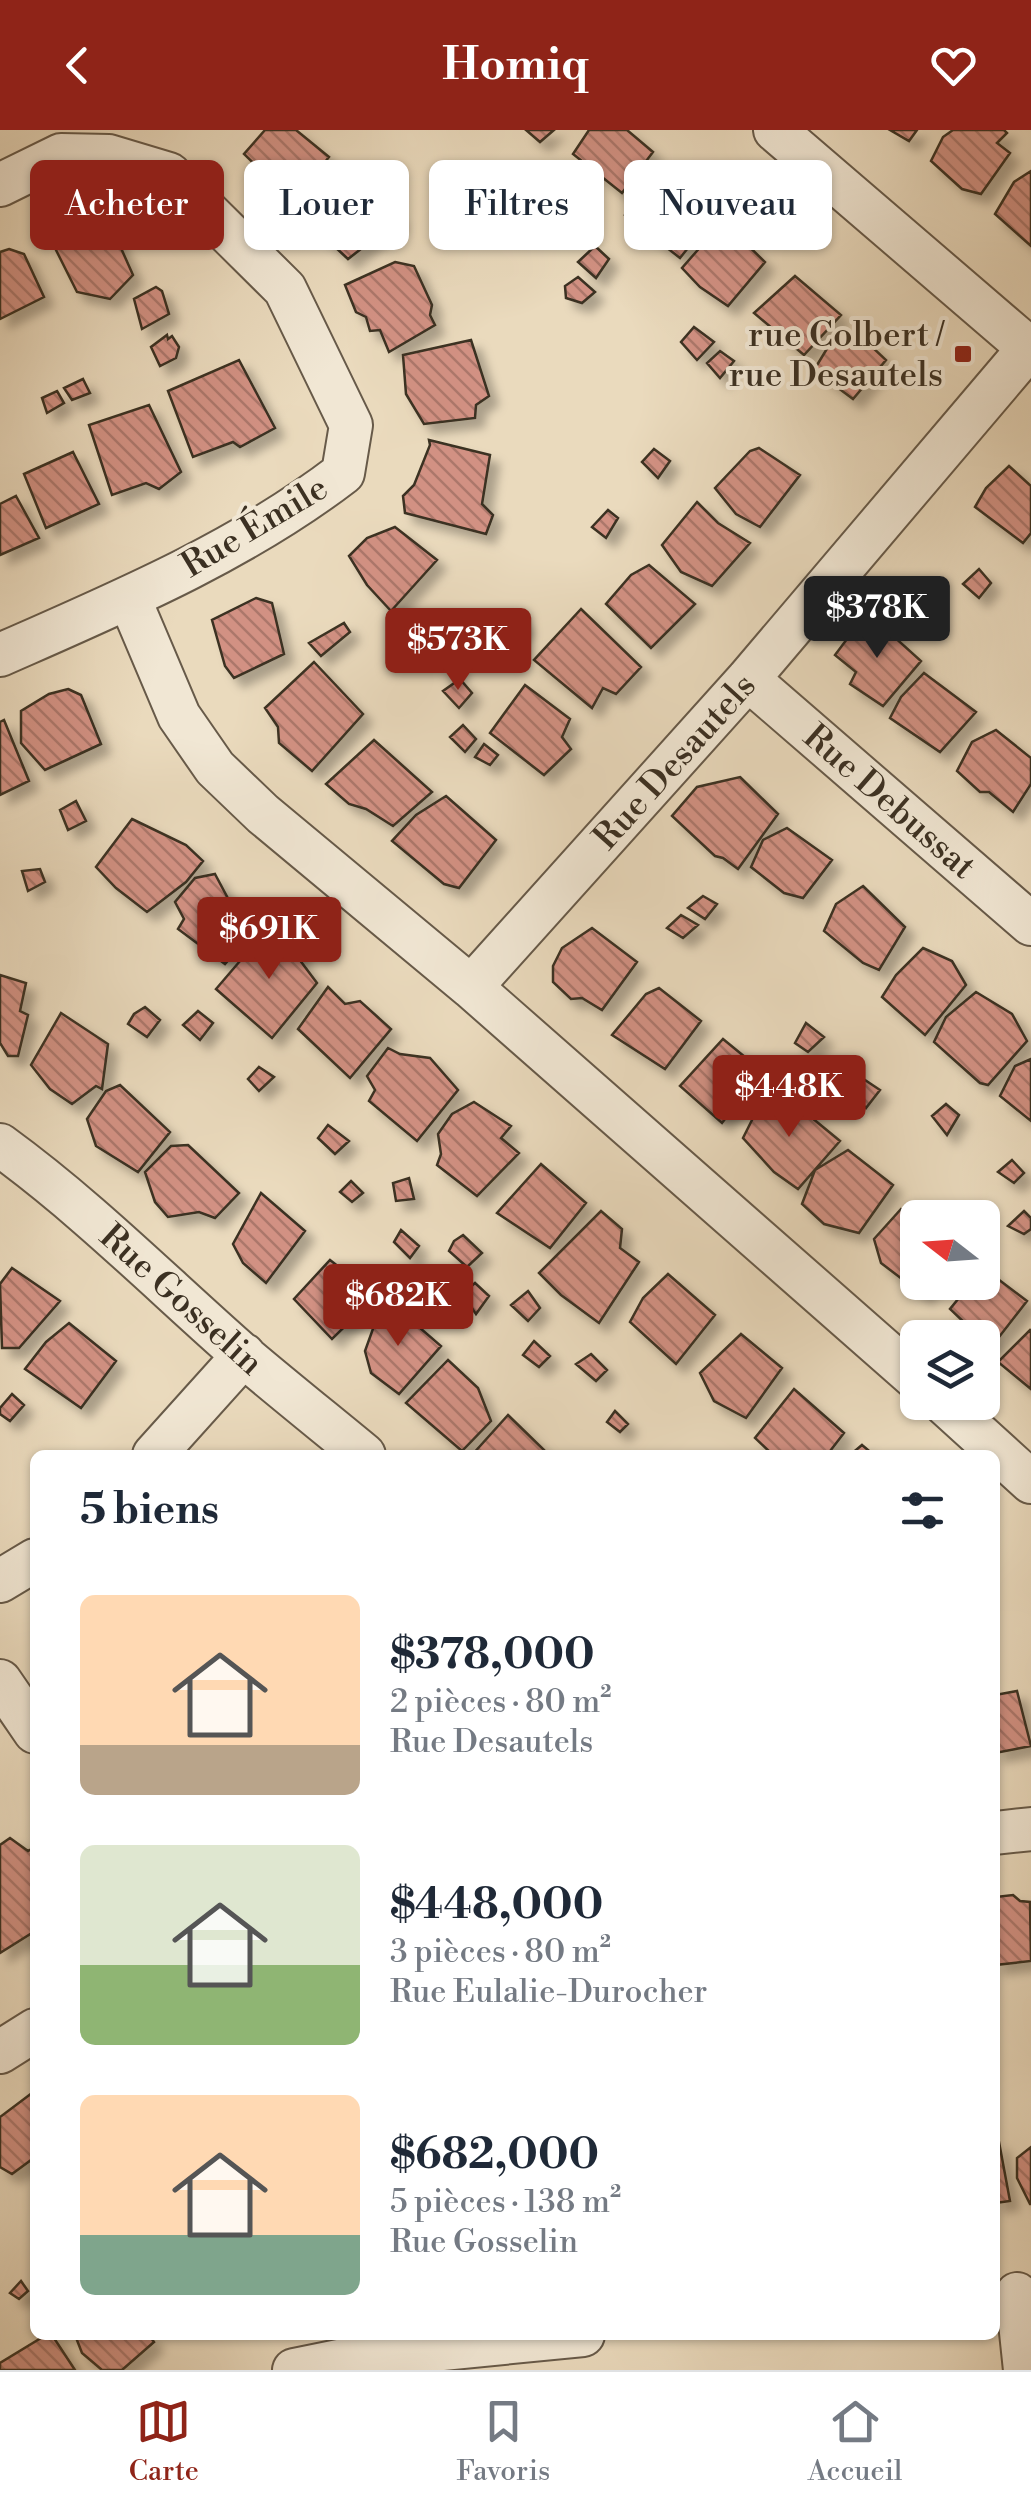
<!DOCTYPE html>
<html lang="fr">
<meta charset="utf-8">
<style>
:root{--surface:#fff;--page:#f6f6f7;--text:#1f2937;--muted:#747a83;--line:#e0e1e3;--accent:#8f2418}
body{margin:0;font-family:"Libre Bodoni",serif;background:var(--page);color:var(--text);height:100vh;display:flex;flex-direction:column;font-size:38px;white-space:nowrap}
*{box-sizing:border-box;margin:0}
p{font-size:32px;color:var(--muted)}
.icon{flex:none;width:55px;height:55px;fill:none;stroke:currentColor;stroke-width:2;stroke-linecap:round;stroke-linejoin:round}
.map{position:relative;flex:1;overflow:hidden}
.sheet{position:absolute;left:30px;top:1320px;width:970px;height:890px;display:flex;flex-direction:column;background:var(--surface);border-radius:15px;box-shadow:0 2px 8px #0004}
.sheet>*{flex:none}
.banner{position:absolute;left:30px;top:30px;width:972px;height:90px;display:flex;gap:20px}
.needle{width:65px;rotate:287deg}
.fabs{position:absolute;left:900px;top:1070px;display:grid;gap:20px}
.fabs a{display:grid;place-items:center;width:100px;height:100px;border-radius:15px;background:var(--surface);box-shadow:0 2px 8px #0004;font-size:50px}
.price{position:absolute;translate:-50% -85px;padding:0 22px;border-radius:10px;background:var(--accent);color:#fff;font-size:32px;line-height:65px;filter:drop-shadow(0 2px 5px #0008)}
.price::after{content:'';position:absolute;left:50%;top:60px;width:30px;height:22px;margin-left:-15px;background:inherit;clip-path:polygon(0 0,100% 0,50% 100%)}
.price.active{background:#222;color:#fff}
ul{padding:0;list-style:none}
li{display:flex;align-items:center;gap:30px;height:250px;padding:0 50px}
li span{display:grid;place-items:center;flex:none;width:280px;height:200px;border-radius:15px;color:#555}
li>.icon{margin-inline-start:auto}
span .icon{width:120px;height:120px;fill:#fffc;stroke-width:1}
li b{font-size:42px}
h2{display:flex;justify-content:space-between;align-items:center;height:120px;padding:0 50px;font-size:42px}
.chip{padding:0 35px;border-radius:15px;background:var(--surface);box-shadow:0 2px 8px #0004;font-size:35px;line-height:90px}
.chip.active{background:var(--accent);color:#fff}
header{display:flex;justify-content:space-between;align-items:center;height:130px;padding:0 50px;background:var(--accent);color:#fff;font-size:45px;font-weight:800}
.menu{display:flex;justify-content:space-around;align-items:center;height:140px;border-top:2px solid var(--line);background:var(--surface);font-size:28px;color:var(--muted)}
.menu a{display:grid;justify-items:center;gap:5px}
.menu .active{color:var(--accent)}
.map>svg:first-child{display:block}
.building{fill:url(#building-back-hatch);stroke:#3b3022;stroke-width:2.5;filter:url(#shadow)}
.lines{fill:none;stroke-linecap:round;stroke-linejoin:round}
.minor-casing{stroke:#675a49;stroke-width:46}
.minor{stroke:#f1e7d4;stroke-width:42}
.poi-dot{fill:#8f2418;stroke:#f1e7d4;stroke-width:4}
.labels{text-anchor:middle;stroke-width:8;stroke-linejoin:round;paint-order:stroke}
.poi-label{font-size:35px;fill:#3b3022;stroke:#f1e7d4;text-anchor:end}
.street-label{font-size:35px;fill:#3b3022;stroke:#f1e7d4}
</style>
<header><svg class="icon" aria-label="back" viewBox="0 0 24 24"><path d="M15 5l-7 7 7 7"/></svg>Homiq<svg class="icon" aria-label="heart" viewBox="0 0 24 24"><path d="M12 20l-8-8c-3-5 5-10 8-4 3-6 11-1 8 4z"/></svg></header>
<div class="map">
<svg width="1031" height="2240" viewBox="0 0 1031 2240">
<defs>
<pattern id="building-back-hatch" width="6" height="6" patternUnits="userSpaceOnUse" patternTransform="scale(2.5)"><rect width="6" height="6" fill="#d29183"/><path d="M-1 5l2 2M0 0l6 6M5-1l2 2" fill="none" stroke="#ac776b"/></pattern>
<filter id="shadow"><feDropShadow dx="9" dy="9" stdDeviation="5" flood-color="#0004"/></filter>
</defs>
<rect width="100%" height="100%" fill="#eadabd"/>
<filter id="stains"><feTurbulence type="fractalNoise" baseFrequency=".002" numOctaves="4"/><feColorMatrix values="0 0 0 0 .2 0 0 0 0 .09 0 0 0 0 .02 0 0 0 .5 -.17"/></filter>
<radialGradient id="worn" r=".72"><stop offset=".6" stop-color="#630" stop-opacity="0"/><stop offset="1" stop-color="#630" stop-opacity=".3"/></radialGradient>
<path class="building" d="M265 0H296L329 27 300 63 280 59 244 24Z
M526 0H554L540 12Z
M589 0H627L653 22 622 63 573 24Z
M890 0H917L909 11Z
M953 0H1004L1007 3 997 13 1010 23 981 64 962 59 931 31 943 7Z
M669 41 719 79 680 128 625 85 640 64Z
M1031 41V116L995 84 1014 52Z
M353 43 368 48 398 90 348 129 319 102 330 91 317 76 336 55Z
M505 43 519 55 509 69 492 56Z
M484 62 491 77 476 88 466 68Z
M531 66 544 76 530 88 518 78Z
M96 91 112 98 133 145 110 169 77 162 52 112Z
M723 91 765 132 728 176 700 157 682 138Z
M595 116 609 129 596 148 578 132Z
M9 119 24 124 44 167 0 189V122Z
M395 132 414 136 432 175 430 185 435 195 389 222 380 200 370 201 366 187 356 182 345 155Z
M795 146 841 185 804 225 754 183Z
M578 147 595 162 582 173 566 168 565 156Z
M156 157 162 161 169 184 142 199 134 169Z
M694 197 714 212 697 230 681 212Z
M854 200 886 230 853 269 814 240 828 217Z
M167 205 168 209 172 206 179 217 176 228 160 236 151 217Z
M471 210 489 266 476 275 475 288 424 294 406 264 403 225Z
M720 221 734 231 720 248 707 233Z
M239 230 275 298 240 317 233 312 193 327 168 261Z
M83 249 90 263 72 270 64 258Z
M57 261 64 273 47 283 42 268Z
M149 275 181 342 159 359 146 353 112 365 89 295Z
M429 310 490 325 482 374 493 385 486 404 405 383 403 366 414 355 430 315Z
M759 318 800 345 760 397 736 384 715 358 750 321Z
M654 319 670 331 658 348 642 332Z
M73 322 99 374 46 398 24 344Z
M1009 336 1031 356V403L1023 413 975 377 986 358Z
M16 366 39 408 0 425V374Z
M697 372 718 393 750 413 712 456 681 442 662 415Z
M608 380 618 388 606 408 592 397Z
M395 397 437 430 391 481 367 455 349 426 367 408Z
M649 435 695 474 651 518 606 474 631 445Z
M979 439 991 453 979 468 963 454Z
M256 468 272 473 284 524 234 548 225 536 212 490Z
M581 479 641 537 616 564 603 558 592 578 534 530Z
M511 482 525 494 510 512 498 499Z
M871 486 921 531 883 576 850 554 856 542 835 525 850 505Z
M344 493 350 502 321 526 309 513Z
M314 532 363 584 312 641 279 613 278 597 265 578Z
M924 543 976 582 940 622 890 588 901 567Z
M460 549 472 563 459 578 443 561Z
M525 555 570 589 562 607 571 619 544 645 490 603Z
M68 559 81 565 101 614 45 640 21 613V581L49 564Z
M4 590 29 651 0 665V592Z
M463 595 476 609 465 622 450 607Z
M996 600 1031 628V654L1013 682 989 662H980L957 641 972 612Z
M374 610 432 662 393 696 366 679 349 674 326 654Z
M484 614 498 625 490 635 475 627Z
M740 647 778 684 738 739 723 728 715 726 672 686 697 657Z
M446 666 496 710 459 758 444 754 392 711 416 685Z
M76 671 86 691 68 700 60 680Z
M132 689 186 715 203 731 186 752 147 782 116 758 96 737Z
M787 698 832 730 803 768 784 763 751 737 763 710Z
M40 739 45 752 28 761 22 741Z
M215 744 231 774 262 793 225 834 178 799 184 789 175 772 195 748Z
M863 756 905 797 879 840 863 833 824 801 836 774Z
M703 766 717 774 705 789 688 778Z
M681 785 698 795 683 808 667 798Z
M270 796 302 819 299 829 317 853 272 908 216 859Z
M592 798 637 832 602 880 582 868 571 869 553 852V836L562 818Z
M923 818 952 831 966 855 925 905 882 867 896 845Z
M0 845 26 853 20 881 28 885 18 926H8L0 913Z
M328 857 345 874 360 871 391 899 350 948 298 899Z
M659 858 701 891 665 939 612 905 646 864Z
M976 862 1012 884 1027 911 988 955 980 953 934 912 946 887Z
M145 877 160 890 147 907 128 894 134 884Z
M198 881 213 893 200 910 183 895Z
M61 883 108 914 102 959 96 956 72 974 50 959 31 935Z
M806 893 824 907 808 922 795 913Z
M723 909 762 941 722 993 680 956Z
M388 918 400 924 430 928 458 960 417 1011 369 971 375 960 367 946Z
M1031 929V991L1000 966 1015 936Z
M259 937 274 947 259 961 248 949Z
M865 950 880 960 866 978 852 963Z
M120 955 170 1002 138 1042 96 1016 87 989 106 961Z
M783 964 840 1011 798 1059 774 1042 743 1008 755 984Z
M474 972 511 996 501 1008 519 1023 477 1066 437 1035 441 1024 438 1004 452 984Z
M946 974 959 985 947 1005 932 986Z
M328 995 349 1011 335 1024 318 1008Z
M188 1015 239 1063 215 1088 199 1082 168 1087 155 1072 145 1042 171 1016Z
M848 1020 893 1055 859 1103 824 1094 802 1074 815 1040Z
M1012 1030 1024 1043 1014 1053 998 1042Z
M541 1034 586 1073 550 1118 497 1083Z
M409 1048 414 1069 396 1071 393 1053Z
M351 1051 363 1063 352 1072 340 1062Z
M261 1063 305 1101 266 1153 243 1133 233 1114Z
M901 1079 918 1088V1152H932L923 1165 881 1133 874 1109Z
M601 1081 622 1099 620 1118 639 1132 599 1193 561 1165 539 1143Z
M1024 1081 1031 1088V1099L1024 1104 1008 1096Z
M401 1100 419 1116 410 1128 394 1112Z
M463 1105 482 1123 467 1137 449 1121 454 1111Z
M330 1130 376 1166 332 1209 294 1169Z
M12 1138 60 1171 19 1218H2L0 1154Z
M986 1140 1027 1171 989 1220 982 1216V1208H971L966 1204 968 1196 950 1179 972 1152H982V1143Z
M668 1144 715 1185 676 1234 630 1192 643 1168Z
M475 1153 489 1166 476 1184 462 1164Z
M528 1161 540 1178 528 1191 511 1175Z
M390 1172 441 1216 399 1264 371 1243 365 1221 379 1182Z
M69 1193 116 1231 81 1278 25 1239 46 1212Z
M1030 1200 1031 1201V1259L998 1232Z
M741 1204 782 1238 746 1288 714 1271 700 1243Z
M534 1211 550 1226 539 1237 523 1225Z
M591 1224 607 1240 596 1251 576 1234Z
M448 1230 478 1258 491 1291 462 1321 406 1273Z
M794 1259 844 1303 827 1325H773L755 1308Z
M12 1264 24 1275 10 1291 0 1284V1278Z
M615 1281 628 1294 620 1302 607 1292Z
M508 1285 544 1320 541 1325H472Z
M862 1315 874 1325H850Z
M1017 1561 1031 1616 995 1623V1565Z
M10 1708 28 1721 35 1717V1801L0 1823V1715Z
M1013 1765 1020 1771 1030 1772 1031 1831 995 1835V1767Z
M32 1963 35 1967V2027L12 2044 0 2037V1987Z
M995 2012H999L1010 2071 995 2073Z
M1031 2017V2074H1030L1017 2048V2028Z
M21 2151 28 2161 19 2169 10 2163Z
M46 2205H52L75 2240H0V2233Z
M75 2205H149L154 2212 122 2240H102L82 2223Z"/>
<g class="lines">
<g class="minor-casing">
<path id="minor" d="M775 0 1031 220
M0 55 61 25 109 26 169 44 285 159 351 295 343 343C240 422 118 473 0 525
M129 468 179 586 215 638 263 684 471 857 918 1250
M748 549 1031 794
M471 857 748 549 1029 218
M0 1015C88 1079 164 1156 245 1227 284 1260 324 1292 364 1325
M943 1272 1031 1352
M154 1325 244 1225
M0 1451 35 1430
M0 1551 35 1602
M995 1703 1031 1699
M0 1922 35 1900
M1017 2164 1025 2240
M294 2240 353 2228 583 2205"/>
</g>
<use href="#minor" class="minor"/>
</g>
<rect class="poi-dot" x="953" y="214" width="20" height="20" rx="5"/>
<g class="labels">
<g class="poi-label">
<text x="943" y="216">rue Colbert /<tspan x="943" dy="40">rue Desautels</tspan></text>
</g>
<g class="street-label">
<text transform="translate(254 396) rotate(-31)" y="12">Rue Émile</text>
<text transform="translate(674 631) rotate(-48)" y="12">Rue Desautels</text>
<text transform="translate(890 671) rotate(41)" y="12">Rue Debussat</text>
<text transform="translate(182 1169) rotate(42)" y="12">Rue Gosselin</text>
</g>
</g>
<rect width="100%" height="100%" filter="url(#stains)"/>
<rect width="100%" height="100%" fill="url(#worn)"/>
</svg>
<div class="fabs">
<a><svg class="needle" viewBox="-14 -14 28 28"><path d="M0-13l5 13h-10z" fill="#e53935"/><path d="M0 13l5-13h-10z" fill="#747a83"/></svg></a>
<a><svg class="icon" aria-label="layers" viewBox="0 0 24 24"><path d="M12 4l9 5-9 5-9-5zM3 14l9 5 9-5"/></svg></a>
</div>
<b class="price active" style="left:877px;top:531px">$378K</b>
<b class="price" style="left:458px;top:563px">$573K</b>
<b class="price" style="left:269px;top:852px">$691K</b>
<b class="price" style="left:789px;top:1010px">$448K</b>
<b class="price" style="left:398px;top:1219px">$682K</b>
<div class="banner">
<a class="chip active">Acheter</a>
<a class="chip">Louer</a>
<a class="chip">Filtres</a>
<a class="chip">Nouveau</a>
</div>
<section class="sheet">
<h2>5 biens<svg class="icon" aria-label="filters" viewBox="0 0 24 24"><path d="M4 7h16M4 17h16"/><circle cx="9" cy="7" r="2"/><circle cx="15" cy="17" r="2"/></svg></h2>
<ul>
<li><span style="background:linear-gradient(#ffd9b3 75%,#b9a48a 0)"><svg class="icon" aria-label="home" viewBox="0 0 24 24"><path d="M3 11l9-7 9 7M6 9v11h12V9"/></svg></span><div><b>$378,000</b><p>2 pièces · 80 m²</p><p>Rue Desautels</p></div></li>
<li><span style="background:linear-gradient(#dfe7d0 60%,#8fb573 0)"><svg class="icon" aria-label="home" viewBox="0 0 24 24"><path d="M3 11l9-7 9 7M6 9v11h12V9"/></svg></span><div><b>$448,000</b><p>3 pièces · 80 m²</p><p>Rue Eulalie-Durocher</p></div></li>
<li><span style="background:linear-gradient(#ffd9b3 70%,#7fa58c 0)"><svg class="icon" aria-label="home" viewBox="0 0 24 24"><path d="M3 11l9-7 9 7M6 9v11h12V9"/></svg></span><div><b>$682,000</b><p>5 pièces · 138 m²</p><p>Rue Gosselin</p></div></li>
</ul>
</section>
</div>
<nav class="menu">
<a class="active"><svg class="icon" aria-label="map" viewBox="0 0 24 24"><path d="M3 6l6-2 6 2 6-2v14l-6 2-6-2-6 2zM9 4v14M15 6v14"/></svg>Carte</a>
<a><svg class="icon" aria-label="saved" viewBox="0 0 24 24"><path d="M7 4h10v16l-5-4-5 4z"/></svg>Favoris</a>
<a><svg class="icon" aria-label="home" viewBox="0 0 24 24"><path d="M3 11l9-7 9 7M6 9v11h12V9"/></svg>Accueil</a>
</nav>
